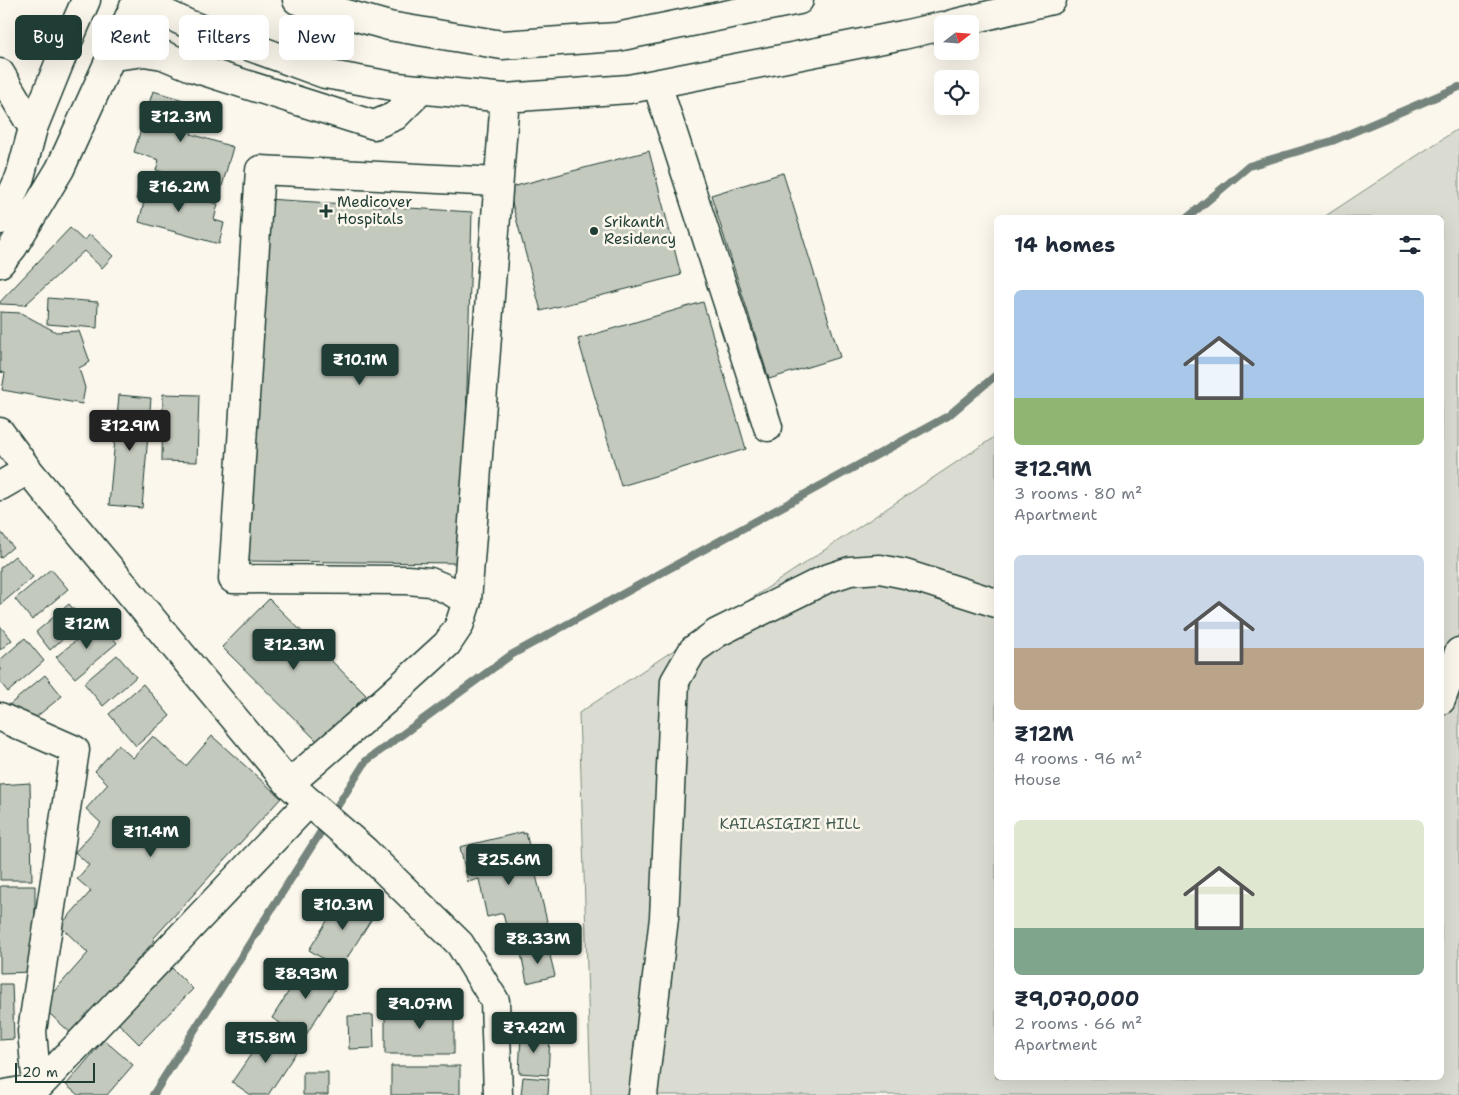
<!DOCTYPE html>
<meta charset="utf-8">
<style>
:root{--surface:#fff;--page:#f6f6f7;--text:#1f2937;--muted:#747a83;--accent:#1f3d34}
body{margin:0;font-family:"Shantell Sans",sans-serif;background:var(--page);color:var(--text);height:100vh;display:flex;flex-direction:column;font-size:19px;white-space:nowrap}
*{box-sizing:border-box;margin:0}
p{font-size:16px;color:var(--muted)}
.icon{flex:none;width:28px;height:28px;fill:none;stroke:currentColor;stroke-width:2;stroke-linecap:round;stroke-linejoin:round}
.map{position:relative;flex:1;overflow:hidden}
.panel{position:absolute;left:994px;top:215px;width:450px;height:865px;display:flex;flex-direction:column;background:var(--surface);border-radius:8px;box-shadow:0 5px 20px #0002}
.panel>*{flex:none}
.banner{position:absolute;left:15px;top:15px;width:475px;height:45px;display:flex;gap:10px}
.needle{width:32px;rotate:73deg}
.controls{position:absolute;left:934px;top:15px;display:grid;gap:10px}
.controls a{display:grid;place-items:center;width:45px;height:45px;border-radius:8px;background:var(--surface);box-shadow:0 5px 20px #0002;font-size:25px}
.scale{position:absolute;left:15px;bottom:12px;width:80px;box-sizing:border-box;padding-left:5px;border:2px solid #1f3d34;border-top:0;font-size:14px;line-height:18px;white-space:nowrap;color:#1f3d34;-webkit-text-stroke:4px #fbf7ec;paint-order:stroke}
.price{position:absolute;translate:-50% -42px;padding:0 11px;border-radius:5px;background:var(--accent);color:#fff;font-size:16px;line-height:32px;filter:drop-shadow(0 1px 2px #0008)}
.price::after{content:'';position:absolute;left:50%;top:30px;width:15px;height:11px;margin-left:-8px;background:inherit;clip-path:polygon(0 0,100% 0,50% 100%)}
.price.current{background:#222;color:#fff}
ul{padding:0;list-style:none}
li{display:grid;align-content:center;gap:10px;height:265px;padding:0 20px}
li span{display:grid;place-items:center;height:155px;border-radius:8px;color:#555}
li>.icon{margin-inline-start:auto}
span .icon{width:90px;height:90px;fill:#fffc;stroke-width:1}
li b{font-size:21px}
h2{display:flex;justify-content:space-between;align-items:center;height:60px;padding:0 20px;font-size:21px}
.chip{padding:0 18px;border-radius:8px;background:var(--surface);box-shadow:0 5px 20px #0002;font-size:18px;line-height:45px}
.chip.current{background:var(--accent);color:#fff}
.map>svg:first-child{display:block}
.green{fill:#dbdcd1;stroke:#7d8c82}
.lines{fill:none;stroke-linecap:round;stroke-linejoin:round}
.stream{stroke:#74847b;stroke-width:8}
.building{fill:#c4c9be;stroke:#1f3d34}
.street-casing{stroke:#1f3d34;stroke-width:31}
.secondary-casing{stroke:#1f3d34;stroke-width:31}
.primary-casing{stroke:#1f3d34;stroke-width:31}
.street{stroke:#fbf7ec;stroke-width:28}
.secondary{stroke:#fbf7ec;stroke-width:28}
.primary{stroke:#fbf7ec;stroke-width:28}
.poi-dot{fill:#1f3d34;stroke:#fbf7ec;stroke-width:2}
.labels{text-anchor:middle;stroke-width:5;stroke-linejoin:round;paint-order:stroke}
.poi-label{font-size:15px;fill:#1f3d34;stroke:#fbf7ec;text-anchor:start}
.park-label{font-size:15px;fill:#455d53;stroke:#fbf7ec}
</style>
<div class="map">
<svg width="1459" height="1095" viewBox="0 0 1459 1095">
<rect width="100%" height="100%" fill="#fbf7ec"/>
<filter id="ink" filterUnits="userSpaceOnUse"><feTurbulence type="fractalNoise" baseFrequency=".02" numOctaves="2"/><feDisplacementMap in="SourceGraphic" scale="10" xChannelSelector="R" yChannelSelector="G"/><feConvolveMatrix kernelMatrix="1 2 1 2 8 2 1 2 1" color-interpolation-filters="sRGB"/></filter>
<g filter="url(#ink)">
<path class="green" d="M1459 128V1095H591L579 713 996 436V1078H1441V218L1324 217Z"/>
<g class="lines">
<path class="stream" d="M1187 218 1249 166 1332 141 1459 87
M153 1095 366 761 511 655 948 416 996 375"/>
</g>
<path class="building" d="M153 91 200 105 191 134 233 147 221 190 156 170 159 160 134 152Z
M649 151 681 275 541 311 508 188Z
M783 173 840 357 769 379 711 195Z
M140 182 218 204 214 220 224 223 219 244 139 222 144 202 136 199Z
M267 199 472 212 462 563 243 561Z
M70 228 84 241 90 234 113 256 102 268 84 251 25 305 0 304V302Z
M48 298 98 302 97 328 47 324Z
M703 302 746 449 621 486 578 339Z
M0 312 21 313 56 332 79 331 90 362 79 368 85 388 82 404 2 390 5 373 0 372Z
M163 394 199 395 197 462 162 461Z
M119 395 151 398 142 508 109 505Z
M0 531 13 547 0 558Z
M15 556 33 577 0 605V568Z
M51 569 68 589 32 620 15 599Z
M269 599 366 695 319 743 222 647Z
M69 604 83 621 50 650 36 632Z
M99 621 117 643 75 678 56 657Z
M0 626 12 640 0 650Z
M25 638 44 661 8 692 0 682V660Z
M117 655 136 677 103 706 84 683Z
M45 675 62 696 25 726 8 706Z
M143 684 170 716 136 746 109 714Z
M153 736 186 766 212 736 281 798 153 939 155 940 72 1034 41 1006 88 953 60 926 91 891 77 879 89 865 75 852 101 823 86 809 108 784 95 771 118 745 133 758Z
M30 783 32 880H0V785Z
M523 832V834L526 833 551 938 511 948 503 913 487 917 479 879 468 882 460 847Z
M0 886H35V972L0 973Z
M345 892 376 912 340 969 309 950Z
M548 947 555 976 527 983 521 953Z
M307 962 339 983 304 1038 272 1018Z
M169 965 193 989 139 1044 115 1020Z
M0 984H12L14 1039 0 1040Z
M385 1005H454V1054H385Z
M373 1015 374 1048 349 1049 348 1016Z
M269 1028 299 1048 268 1095H251L232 1082Z
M521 1034 550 1036 548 1075 519 1073Z
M104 1040 133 1065 107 1095H78L66 1085Z
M391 1066H460V1095H391Z
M303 1072H328V1095H303Z
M523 1077 549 1079 548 1095H521Z"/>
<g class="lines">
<g class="street-casing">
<path id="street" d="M0 73 33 128
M657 84 768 427
M498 182 260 170 233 579 407 580 430 582 449 590 467 601 505 98
M0 486 28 470
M1441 700 1459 652
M0 717 75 750 32 1031 37 1088 0 1095
M289 784 389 697 447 644 459 626 467 601
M37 1088 309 802
M643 1095 664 918 675 681 693 650 717 633 826 579 850 571 880 569 905 574 996 603"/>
</g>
<g class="secondary-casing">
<path id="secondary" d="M112 56 144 52 163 55 194 68 374 125 395 116 422 89
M0 220 20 177 33 128 69 39 86 0
M0 263 13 247 60 169 137 0
M0 432 28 470 289 784 309 802 365 851 460 944 495 1001 498 1095"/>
</g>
<g class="primary-casing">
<path id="primary" d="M137 0 188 24 325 74 398 87 505 98 629 89 903 35 942 26
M297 0 389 26 502 45 617 37 799 0
M952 24 1052 0"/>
</g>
<use href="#street" class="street"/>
<use href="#secondary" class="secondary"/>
<use href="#primary" class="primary"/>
</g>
</g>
<g class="poi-dot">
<path d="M323.5 203.5h5v5h5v5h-5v5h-5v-5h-5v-5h5z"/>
<circle cx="594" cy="231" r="5"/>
</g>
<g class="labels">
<g class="poi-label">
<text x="337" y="207">Medicover<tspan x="337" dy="17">Hospitals</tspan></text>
<text x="604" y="227">Srikanth<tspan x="604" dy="17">Residency</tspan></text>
</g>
<g class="park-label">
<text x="790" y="829">KAILASIGIRI HILL</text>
</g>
</g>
</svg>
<div class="controls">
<a><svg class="needle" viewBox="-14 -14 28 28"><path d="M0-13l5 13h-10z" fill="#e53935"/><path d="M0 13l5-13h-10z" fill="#747a83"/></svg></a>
<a><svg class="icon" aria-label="locate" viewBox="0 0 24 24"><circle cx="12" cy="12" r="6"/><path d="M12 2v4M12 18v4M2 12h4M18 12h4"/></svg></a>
</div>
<div class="scale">20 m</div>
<b class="price" style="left:181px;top:143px">₹12.3M</b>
<b class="price" style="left:179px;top:213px">₹16.2M</b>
<b class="price" style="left:360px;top:386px">₹10.1M</b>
<b class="price current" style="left:130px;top:452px">₹12.9M</b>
<b class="price" style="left:87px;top:650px">₹12M</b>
<b class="price" style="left:294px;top:671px">₹12.3M</b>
<b class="price" style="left:151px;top:858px">₹11.4M</b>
<b class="price" style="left:509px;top:886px">₹25.6M</b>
<b class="price" style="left:343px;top:931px">₹10.3M</b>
<b class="price" style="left:538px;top:965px">₹8.33M</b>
<b class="price" style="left:306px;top:1000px">₹8.93M</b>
<b class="price" style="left:420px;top:1030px">₹9.07M</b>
<b class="price" style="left:534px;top:1054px">₹7.42M</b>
<b class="price" style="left:266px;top:1064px">₹15.8M</b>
<div class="banner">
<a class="chip current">Buy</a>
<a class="chip">Rent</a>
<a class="chip">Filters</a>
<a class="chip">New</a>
</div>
<section class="panel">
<h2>14 homes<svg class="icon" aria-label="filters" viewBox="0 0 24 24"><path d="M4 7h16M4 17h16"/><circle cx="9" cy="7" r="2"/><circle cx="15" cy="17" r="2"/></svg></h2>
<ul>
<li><span style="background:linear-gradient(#a9c7e8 70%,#8fb573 0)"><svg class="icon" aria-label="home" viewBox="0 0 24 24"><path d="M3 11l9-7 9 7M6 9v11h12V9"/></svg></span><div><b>₹12.9M</b><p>3 rooms · 80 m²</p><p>Apartment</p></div></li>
<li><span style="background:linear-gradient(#c9d6e8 60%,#b9a48a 0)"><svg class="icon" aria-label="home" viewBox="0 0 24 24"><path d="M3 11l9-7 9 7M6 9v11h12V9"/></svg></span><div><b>₹12M</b><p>4 rooms · 96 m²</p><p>House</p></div></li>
<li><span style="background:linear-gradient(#dfe7d0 70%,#7fa58c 0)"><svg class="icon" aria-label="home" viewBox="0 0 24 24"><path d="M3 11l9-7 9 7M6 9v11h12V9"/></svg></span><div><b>₹9,070,000</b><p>2 rooms · 66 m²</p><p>Apartment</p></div></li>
</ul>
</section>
</div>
